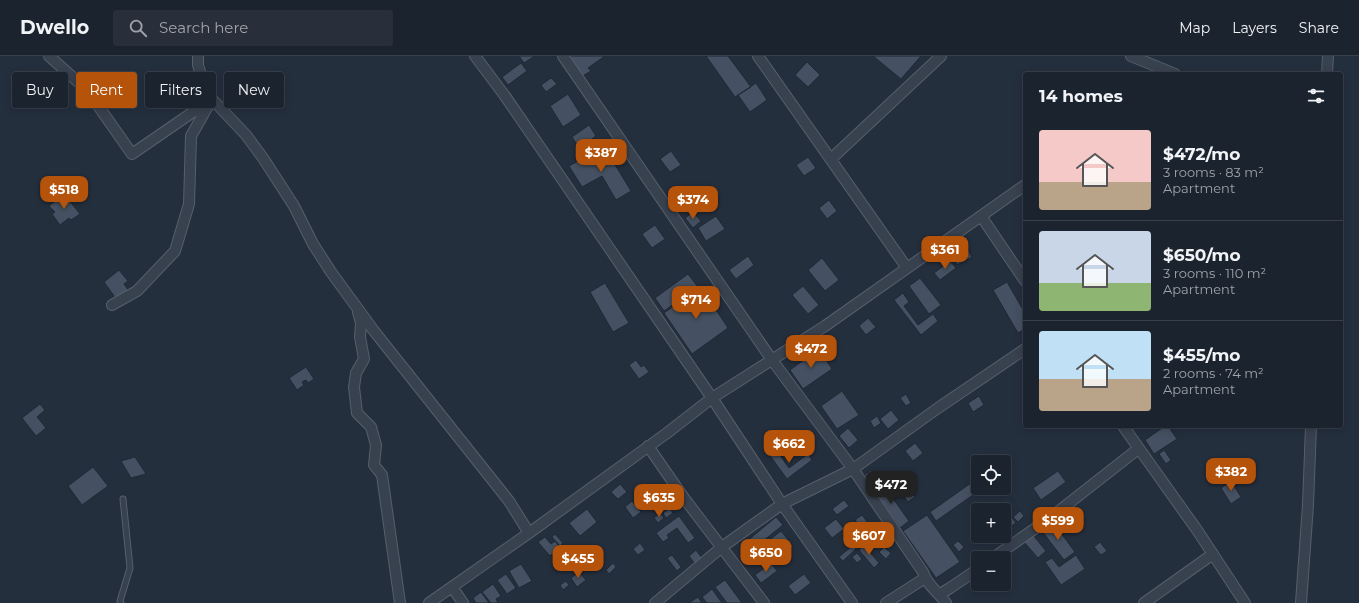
<!DOCTYPE html>
<meta charset="utf-8">
<style>
:root{--surface:#1b232e;--page:#282f3a;--text:#f1f3f6;--muted:#a0a4aa;--line:#39404a;--accent:#b45309}
body{margin:0;font-family:Montserrat,sans-serif;background:var(--page);color:var(--text);height:100vh;display:flex;flex-direction:column;font-size:15px;white-space:nowrap}
*{box-sizing:border-box;margin:0}
p{font-size:13px;color:var(--muted)}
.icon{flex:none;width:22px;height:22px;fill:none;stroke:currentColor;stroke-width:2;stroke-linecap:round;stroke-linejoin:round}
.map{position:relative;flex:1;overflow:hidden}
.details{position:absolute;left:1023px;top:16px;width:320px;height:356px;display:flex;flex-direction:column;background:var(--surface);border-radius:4px;box-shadow:0 2px 10px #0003,0 0 0 1px var(--line)}
.details>*{flex:none}
.banner{position:absolute;left:12px;top:16px;width:380px;height:36px;display:flex;gap:8px}
.controls{position:absolute;left:971px;top:399px;display:grid;gap:8px}
.controls a{display:grid;place-items:center;width:40px;height:40px;border-radius:4px;background:var(--surface);box-shadow:0 2px 10px #0003,0 0 0 1px var(--line);font-size:20px}
.price{position:absolute;translate:-50% -34px;padding:0 9px;border-radius:8px;background:var(--accent);color:#fff;font-size:13px;line-height:26px;filter:drop-shadow(0 1px 2px #0008)}
.price::after{content:'';position:absolute;left:50%;top:24px;width:12px;height:9px;margin-left:-6px;background:inherit;clip-path:polygon(0 0,100% 0,50% 100%)}
.price.active{background:#222;color:#fff}
ul{padding:0;list-style:none}
li{display:flex;align-items:center;gap:12px;height:100px;padding:0 16px}
li+li{border-top:1px solid var(--line)}
li span{display:grid;place-items:center;flex:none;width:112px;height:80px;border-radius:4px;color:#555}
li>.icon{margin-inline-start:auto}
span .icon{width:48px;height:48px;fill:#fffc;stroke-width:1}
li b{font-size:17px}
h2{display:flex;justify-content:space-between;align-items:center;height:48px;padding:0 16px;font-size:17px}
.pill{padding:0 14px;border-radius:4px;background:var(--surface);box-shadow:0 2px 10px #0003,0 0 0 1px var(--line);font-size:14px;line-height:36px}
.pill.active{background:var(--accent);color:#fff}
header{display:flex;align-items:center;gap:24px;box-sizing:border-box;height:56px;padding:0 20px;background:var(--surface);border-bottom:1px solid var(--line)}
header strong{font-size:19px}
nav{display:flex;gap:22px;margin-inline-start:auto;font-size:14px}
.search{width:280px;height:36px;background:var(--page);display:flex;align-items:center;gap:10px;box-sizing:border-box;padding:0 14px;border-radius:4px;color:var(--muted);font-size:15px}
.map>svg:first-child{display:block}
.building{fill:#455162;stroke:#1f2835}
.lines{fill:none;stroke-linecap:round;stroke-linejoin:round}
.lane-casing{stroke:#565f6c;stroke-width:7}
.street-casing{stroke:#565f6c;stroke-width:12}
.lane{stroke:#38414e;stroke-width:5}
.street{stroke:#38414e;stroke-width:10}
</style>
<header>
<strong>Dwello</strong>
<div class="search"><svg class="icon" aria-label="search" viewBox="0 0 24 24"><circle cx="10" cy="10" r="6"/><path d="M15 15l6 6"/></svg>Search here</div>
<nav><a>Map</a><a>Layers</a><a>Share</a></nav>
</header>
<div class="map">
<svg width="1359" height="547" viewBox="0 0 1359 547">
<rect width="100%" height="100%" fill="#242f3e"/>
<path class="building" d="M519 0H535L524 7Z
M567 0H605L588 12 591 15 581 21Z
M706 0H728L751 31 735 41Z
M873 0H921L901 23Z
M807 6 820 19 808 31 795 19Z
M521 7 527 15 508 29 502 21Z
M551 22 557 28 546 36 541 29Z
M756 27 767 44 750 56 738 39Z
M568 38 581 59 563 71 550 50Z
M589 69 596 80 579 92 572 81Z
M603 91 610 103 611 102 631 135 616 144 602 120 582 131 569 110Z
M671 95 681 109 670 116 660 103Z
M808 101 816 112 804 120 796 109Z
M64 138 80 158 71 164 69 162 60 169 52 158 55 156 49 150Z
M829 144 837 155 827 163 819 152Z
M693 156 701 165 693 172 685 162Z
M716 160 725 173 706 185 698 172Z
M655 169 665 183 652 192 642 178Z
M967 193 972 201 957 209 953 202Z
M748 200 754 209 736 223 729 214Z
M822 202 839 224 825 235 808 214Z
M950 205 956 212 940 224 934 217Z
M119 214 128 225 124 228 129 235 117 244 104 226Z
M688 218 698 231 664 255 655 242Z
M920 222 941 249 929 258 909 230Z
M1007 226 1025 257V273L1018 277 993 234Z
M605 227 629 267 613 276 590 236Z
M803 230 819 249 808 258 792 239Z
M701 231 728 272 692 298 664 257Z
M903 237 909 246 904 250 918 269 933 258 938 265 921 279 894 244Z
M868 262 876 271 866 279 859 270Z
M819 293 832 313 803 333 790 314Z
M636 304 641 311 644 309 649 316 639 323 629 309Z
M306 311 314 323 308 327 306 324 302 326 304 329 297 334 289 322Z
M842 335 859 359 837 373 821 350Z
M906 338 911 347 906 350 900 342Z
M979 340 984 349 973 356 968 347Z
M40 348 45 354 37 361 46 372 36 380 22 362Z
M891 354 899 364 888 373 880 363Z
M877 360 881 367 874 372 870 365Z
M1165 370H1168L1177 383 1154 398 1145 384Z
M848 372 858 384 849 392 839 380Z
M915 387 923 397 913 405 905 395Z
M775 392 789 412 808 398 812 404 787 423 768 397Z
M1164 394 1171 404 1166 408 1159 398Z
M135 401 146 418 131 422 121 405Z
M93 411 108 430 82 449 68 430Z
M871 414 879 425 872 430 864 419Z
M1058 415 1066 426 1041 444 1033 432Z
M900 422 915 441 908 446 894 427Z
M978 422V432H983L936 465 930 456Z
M1231 425 1241 441 1231 448 1221 432Z
M882 427 909 465 900 472 873 433Z
M620 428 627 436 618 443 611 436Z
M844 444 849 450 837 459 832 453Z
M632 445 641 456 633 462 625 451Z
M670 452 673 457 666 462 663 457Z
M587 453 597 466 580 480 569 467Z
M1020 455 1024 460 1018 466 1013 461Z
M660 457 664 462 658 467 654 462Z
M1009 457 1016 467 1004 475V461Z
M862 459 868 467 862 472 855 464Z
M927 459 960 506 936 522 903 475Z
M679 460 695 482 688 487 677 472 667 479 669 482 663 486 656 477Z
M776 461 783 469 747 498 741 490Z
M836 463 844 473 832 482 824 472Z
M1053 466 1075 496 1064 504 1042 475Z
M781 475 793 490 775 504 763 489Z
M555 478 563 487 560 490 552 481Z
M1033 479 1046 495 1038 502 1024 486Z
M545 481 551 488 555 485 560 492 550 500 538 486Z
M958 485 964 491 959 496 953 489Z
M1100 486 1107 495 1101 499 1094 491Z
M640 487 645 494 638 499 633 493Z
M853 489 856 493 843 505 839 501Z
M864 489 879 507 874 512 859 494Z
M884 491 891 497 886 503 879 496Z
M578 492 592 510 584 516 570 499Z
M696 494 702 502 695 508 689 500Z
M857 497 862 503 857 507 852 501Z
M672 499 681 511 677 515 667 502Z
M1076 499 1085 513 1061 529 1045 506 1052 502 1059 511Z
M613 507 616 511 609 518 606 514Z
M771 507 777 515 761 527 755 519Z
M521 508 532 525 519 532 509 515Z
M579 516 586 524 577 531 571 522Z
M506 518 516 532 507 538 497 524Z
M804 518 811 527 795 539 788 530Z
M725 524 742 547H727L715 531Z
M566 525 569 529 563 534 560 529Z
M493 528 501 540 496 543 498 547H491L482 536Z
M712 533 722 547H707L702 541Z
M481 536 489 547H476L473 542Z
M698 541 702 547H689Z"/>
<g class="lines">
<g class="lane-casing">
<path id="lane" d="M121 547 120 545 130 512 123 443"/>
</g>
<g class="street-casing">
<path id="street" d="M49 0 87 34 132 98 209 45
M198 0V9L203 25 212 43 246 79 263 102 294 150 313 188 331 216 374 275 509 445 529 477
M475 0 505 40 712 342 782 448 852 547
M563 0 772 304 853 413 923 516C926 528 939 537 946 547
M758 0 907 212
M1131 0 1175 18
M1327 18 1328 0
M831 103 941 0
M981 160 1025 225
M112 249 137 235 175 195 189 148 191 80 212 43
M358 256 361 267 360 281 364 303 356 317 354 331 357 357 371 371 376 389 374 409 382 419 400 547
M1123 370 1197 474 1245 547
M648 390 684 442 764 547
M993 502 1050 462 1138 393
M452 531 463 547
M940 538 950 532 978 513
M429 547 529 477 667 377 712 342 825 270 1025 129
M655 547 722 491 782 448 853 413 938 352 1025 293
M886 547 925 522
M1144 547 1213 498
M1301 547 1308 449 1311 370"/>
</g>
<use href="#lane" class="lane"/>
<use href="#street" class="street"/>
</g>
</svg>
<div class="controls">
<a><svg class="icon" aria-label="locate" viewBox="0 0 24 24"><circle cx="12" cy="12" r="6"/><path d="M12 2v4M12 18v4M2 12h4M18 12h4"/></svg></a>
<a>+</a>
<a>−</a>
</div>
<b class="price" style="left:601px;top:117px">$387</b>
<b class="price" style="left:64px;top:154px">$518</b>
<b class="price" style="left:693px;top:164px">$374</b>
<b class="price" style="left:945px;top:214px">$361</b>
<b class="price" style="left:696px;top:264px">$714</b>
<b class="price" style="left:811px;top:313px">$472</b>
<b class="price" style="left:789px;top:408px">$662</b>
<b class="price" style="left:1231px;top:436px">$382</b>
<b class="price active" style="left:891px;top:449px">$472</b>
<b class="price" style="left:659px;top:462px">$635</b>
<b class="price" style="left:1058px;top:485px">$599</b>
<b class="price" style="left:869px;top:500px">$607</b>
<b class="price" style="left:766px;top:517px">$650</b>
<b class="price" style="left:578px;top:523px">$455</b>
<div class="banner">
<a class="pill">Buy</a>
<a class="pill active">Rent</a>
<a class="pill">Filters</a>
<a class="pill">New</a>
</div>
<section class="details">
<h2>14 homes<svg class="icon" aria-label="filters" viewBox="0 0 24 24"><path d="M4 7h16M4 17h16"/><circle cx="9" cy="7" r="2"/><circle cx="15" cy="17" r="2"/></svg></h2>
<ul>
<li><span style="background:linear-gradient(#f6c9c9 65%,#b9a48a 0)"><svg class="icon" aria-label="home" viewBox="0 0 24 24"><path d="M3 11l9-7 9 7M6 9v11h12V9"/></svg></span><div><b>$472/mo</b><p>3 rooms · 83 m²</p><p>Apartment</p></div></li>
<li><span style="background:linear-gradient(#c9d6e8 65%,#8fb573 0)"><svg class="icon" aria-label="home" viewBox="0 0 24 24"><path d="M3 11l9-7 9 7M6 9v11h12V9"/></svg></span><div><b>$650/mo</b><p>3 rooms · 110 m²</p><p>Apartment</p></div></li>
<li><span style="background:linear-gradient(#bfe0f5 60%,#b9a48a 0)"><svg class="icon" aria-label="home" viewBox="0 0 24 24"><path d="M3 11l9-7 9 7M6 9v11h12V9"/></svg></span><div><b>$455/mo</b><p>2 rooms · 74 m²</p><p>Apartment</p></div></li>
</ul>
</section>
</div>
